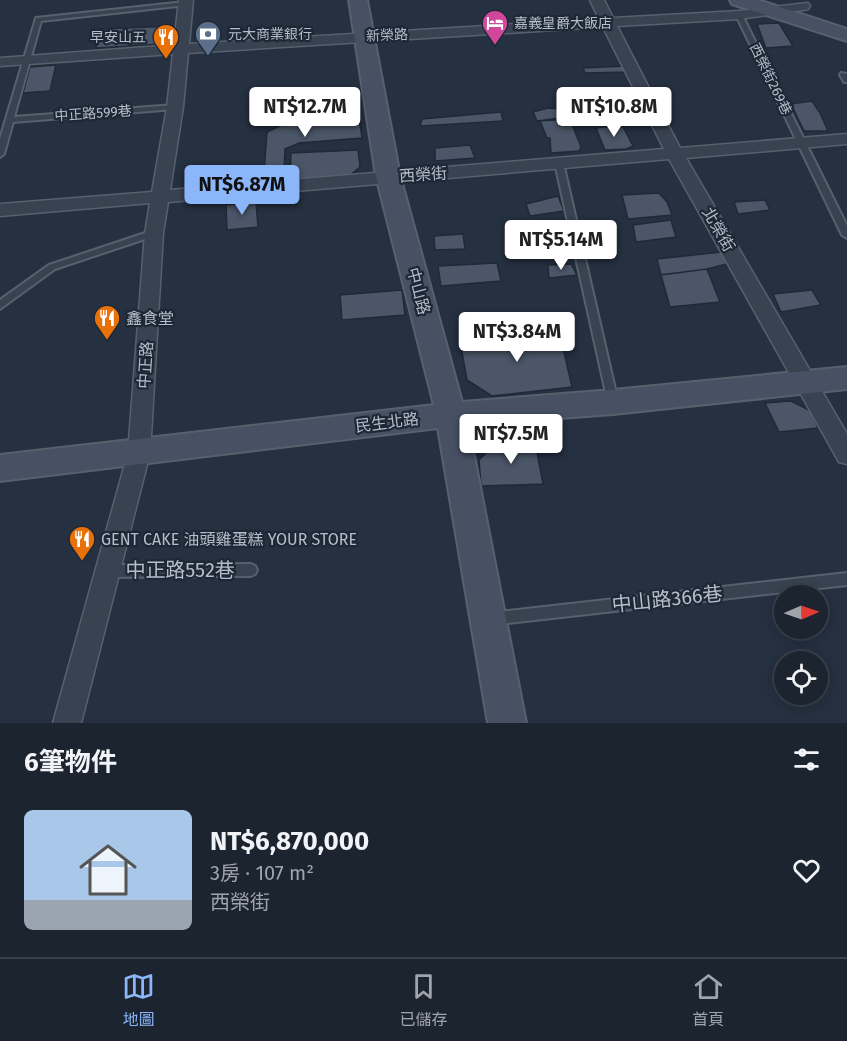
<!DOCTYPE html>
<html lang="zh-TW">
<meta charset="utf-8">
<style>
:root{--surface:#1c2430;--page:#29303c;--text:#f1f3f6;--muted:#a0a4ab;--line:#3a414c;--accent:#8bb6f9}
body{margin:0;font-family:"Fira Sans","Noto Sans TC",sans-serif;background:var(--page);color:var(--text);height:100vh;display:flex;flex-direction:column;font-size:22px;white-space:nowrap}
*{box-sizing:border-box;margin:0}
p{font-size:20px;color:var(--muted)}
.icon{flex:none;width:33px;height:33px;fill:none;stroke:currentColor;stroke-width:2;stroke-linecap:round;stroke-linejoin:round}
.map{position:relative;height:723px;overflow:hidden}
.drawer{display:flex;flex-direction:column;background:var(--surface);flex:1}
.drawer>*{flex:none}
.needle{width:39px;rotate:88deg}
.tools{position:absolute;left:774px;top:585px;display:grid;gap:12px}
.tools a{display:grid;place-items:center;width:54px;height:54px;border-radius:50%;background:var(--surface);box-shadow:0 3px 15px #0003,0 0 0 2px var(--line);font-size:30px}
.price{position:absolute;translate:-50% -51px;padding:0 14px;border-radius:6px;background:#fff;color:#222;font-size:20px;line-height:39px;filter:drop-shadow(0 2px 3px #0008)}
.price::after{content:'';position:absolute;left:50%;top:36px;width:18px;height:14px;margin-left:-9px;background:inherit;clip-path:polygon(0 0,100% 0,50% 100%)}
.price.current{background:var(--accent);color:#111}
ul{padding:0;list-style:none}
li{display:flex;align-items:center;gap:18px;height:150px;padding:0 24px}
li span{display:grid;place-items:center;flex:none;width:168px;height:120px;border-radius:9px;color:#555}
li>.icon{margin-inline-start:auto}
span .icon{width:72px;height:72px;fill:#fffc;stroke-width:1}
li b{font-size:26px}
h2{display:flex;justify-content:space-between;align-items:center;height:72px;padding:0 24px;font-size:26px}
.tab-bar{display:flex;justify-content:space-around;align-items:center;height:84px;border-top:2px solid var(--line);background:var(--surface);font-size:16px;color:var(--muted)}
.tab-bar a{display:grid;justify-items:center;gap:3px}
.tab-bar .current{color:var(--accent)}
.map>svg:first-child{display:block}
.building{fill:#4b5769;stroke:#202937;stroke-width:1.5}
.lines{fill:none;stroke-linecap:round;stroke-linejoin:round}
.lane-casing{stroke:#57606d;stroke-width:4}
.street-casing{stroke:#57606d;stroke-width:3}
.secondary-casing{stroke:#57606d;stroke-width:4}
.lane{fill:#394250;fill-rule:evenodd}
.street{fill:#394250;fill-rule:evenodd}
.secondary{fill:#475163;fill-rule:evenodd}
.labels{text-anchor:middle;stroke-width:4.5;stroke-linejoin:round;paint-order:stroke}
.far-poi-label{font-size:14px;fill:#b5bdca;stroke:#1e2735;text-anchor:start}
.far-street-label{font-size:14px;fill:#b5bdca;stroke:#1e2735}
.street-label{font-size:16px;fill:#b5bdca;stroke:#1e2735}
.poi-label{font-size:16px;fill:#b5bdca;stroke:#1e2735;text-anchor:start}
.near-street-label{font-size:20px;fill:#b5bdca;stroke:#1e2735}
</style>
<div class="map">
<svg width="847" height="723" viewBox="0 0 847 723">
<rect width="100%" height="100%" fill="#253040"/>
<path class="building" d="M779 23 793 46 766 48 757 24Z
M175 26 173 38 162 44 96 48 100 29Z
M56 65 50 91 23 93 30 67Z
M626 66 629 72 585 73 583 68Z
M812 101 820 113 828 131H804L791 104Z
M548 108 563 109 568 117 537 121 533 112Z
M501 112 503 121 420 126 422 119Z
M359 119 362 138 299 143 285 149 284 171 264 172 267 132 282 125Z
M568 119 572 124 581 147 579 151 551 153 550 138H547L540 121Z
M613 126 623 127 633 146 626 149 605 150 596 128Z
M470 145 475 158 435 161V148Z
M358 150 360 167 349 176 290 180 291 153Z
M659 193 667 202 672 215 628 219 622 195Z
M558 196 564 211 530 216 526 204Z
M765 200 770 210 738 214 734 202Z
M256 202 258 227 227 230 226 205Z
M671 220 676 237 636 242 633 225Z
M463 234 465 249 435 250 434 236Z
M722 252 727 264 707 269 661 275 657 259Z
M497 263 501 281 441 286 438 266Z
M571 264 577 275 549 278 548 265Z
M707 269 720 302 670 307 661 275Z
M402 290 405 315 342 320 340 295Z
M812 290 821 305 781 312 773 294Z
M559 330 572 387 492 396 467 380 460 341Z
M791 401 811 411 818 428 779 432 765 403Z
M498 441H535L543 484 481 486 479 460Z"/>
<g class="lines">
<g class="lane-casing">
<path id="lane" d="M185 2 188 4 187 5 41 21 14 117 175 105 179 107 175 109 13 122 4 154 0 157V139L36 18Z
M739 13 742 15 847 226V238L842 235 736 15Z
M841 73 847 74V82H844L840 75Z
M559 160 563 163 618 402 617 405H609L608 402 555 163Z
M154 230 157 231 159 233 157 235 55 269 0 309V300L49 265Z
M251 564 255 566 257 570 255 574 251 576 108 577 104 575 102 571 104 567 108 565Z
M847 573V585L491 625 486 623 484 619 486 615 491 613Z"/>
</g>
<g class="street-casing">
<path id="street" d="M179 0H193L189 44 599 19 590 0H604L613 18 739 11 808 3 810 6 808 9 803 10 739 19 617 26 680 148 847 134V144L686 158 847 434V464L839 462 669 159 168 202 163 233 150 453 81 723H53L128 453 145 233 150 203 0 216V204L152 192 167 107 173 54 0 66V58L174 45ZM603 27 664 149 170 190 183 107 188 53Z"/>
</g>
<g class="secondary-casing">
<path id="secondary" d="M349 0H367L400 176 462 402 613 390 847 367V389L613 414 468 425 526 723H488L438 428 0 481V455L434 405 376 176Z
M730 0H758L847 29V41L732 4Z"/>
</g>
<use href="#lane" class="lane"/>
<use href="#street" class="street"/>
<use href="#secondary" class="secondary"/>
</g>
<defs>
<g id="hotel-pin" transform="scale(1.35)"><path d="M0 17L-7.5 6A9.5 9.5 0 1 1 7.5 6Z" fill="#d1479c" stroke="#1e2735"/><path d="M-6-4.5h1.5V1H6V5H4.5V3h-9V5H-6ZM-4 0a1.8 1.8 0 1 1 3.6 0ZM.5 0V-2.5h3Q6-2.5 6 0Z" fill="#fff"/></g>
<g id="bank-pin" transform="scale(1.35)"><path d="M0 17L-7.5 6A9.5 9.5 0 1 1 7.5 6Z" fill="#5c6f8a" stroke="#1e2735"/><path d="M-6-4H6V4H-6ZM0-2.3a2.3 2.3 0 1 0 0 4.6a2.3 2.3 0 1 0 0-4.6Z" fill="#fff"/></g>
<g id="restaurant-pin" transform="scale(1.35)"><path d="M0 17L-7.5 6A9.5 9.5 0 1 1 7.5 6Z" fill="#e8710a" stroke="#1e2735"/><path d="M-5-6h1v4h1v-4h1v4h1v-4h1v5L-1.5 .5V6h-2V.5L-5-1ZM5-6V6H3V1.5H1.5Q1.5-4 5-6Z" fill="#fff"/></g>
</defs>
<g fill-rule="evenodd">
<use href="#hotel-pin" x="495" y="23"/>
<use href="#bank-pin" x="208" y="34"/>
<use href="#restaurant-pin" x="166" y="37"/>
<use href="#restaurant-pin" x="107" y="318"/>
<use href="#restaurant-pin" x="82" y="539"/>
</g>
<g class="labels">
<g class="far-poi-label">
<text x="514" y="28">嘉義皇爵大飯店</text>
<text x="228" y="39">元大商業銀行</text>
<text x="146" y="42" text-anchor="end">早安山五</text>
</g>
<g class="far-street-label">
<text transform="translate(387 35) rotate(-3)" y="5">新榮路</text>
<text transform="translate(771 79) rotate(64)" y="5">西榮街269巷</text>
<text transform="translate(93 113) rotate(-4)" y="5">中正路599巷</text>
</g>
<g class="street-label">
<text transform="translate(423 174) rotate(-4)" y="6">西榮街</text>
<text transform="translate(719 229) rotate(60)" y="6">北榮街</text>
<text transform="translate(419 291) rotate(75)" y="6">中山路</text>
<text transform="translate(145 365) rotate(-86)" y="6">中正路</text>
<text transform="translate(387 422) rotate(-7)" y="6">民生北路</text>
</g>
<g class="poi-label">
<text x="126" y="324">鑫食堂</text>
<text x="101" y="545">GENT CAKE 油頭雞蛋糕 YOUR STORE</text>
</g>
<g class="near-street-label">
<text x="180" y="577">中正路552巷</text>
<text transform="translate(667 599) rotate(-6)" y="7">中山路366巷</text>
</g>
</g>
</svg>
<div class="tools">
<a><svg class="needle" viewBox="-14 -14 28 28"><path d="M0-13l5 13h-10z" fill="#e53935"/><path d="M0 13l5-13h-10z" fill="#a0a4ab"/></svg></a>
<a><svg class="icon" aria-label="locate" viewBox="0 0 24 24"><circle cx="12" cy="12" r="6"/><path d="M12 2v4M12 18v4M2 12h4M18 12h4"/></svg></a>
</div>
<b class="price" style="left:305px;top:138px">NT$12.7M</b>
<b class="price" style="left:614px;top:138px">NT$10.8M</b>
<b class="price current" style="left:242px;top:216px">NT$6.87M</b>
<b class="price" style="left:561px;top:271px">NT$5.14M</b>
<b class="price" style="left:517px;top:363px">NT$3.84M</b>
<b class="price" style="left:511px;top:465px">NT$7.5M</b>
</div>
<section class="drawer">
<h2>6筆物件<svg class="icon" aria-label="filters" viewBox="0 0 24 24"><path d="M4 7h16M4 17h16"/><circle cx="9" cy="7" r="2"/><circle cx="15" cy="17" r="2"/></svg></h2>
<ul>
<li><span style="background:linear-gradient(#a9c7e8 75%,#9aa5b1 0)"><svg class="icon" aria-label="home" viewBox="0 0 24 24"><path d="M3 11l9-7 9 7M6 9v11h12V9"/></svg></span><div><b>NT$6,870,000</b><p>3房 · 107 m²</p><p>西榮街</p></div><svg class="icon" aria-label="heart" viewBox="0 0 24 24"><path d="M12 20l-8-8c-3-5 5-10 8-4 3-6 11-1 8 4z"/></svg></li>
</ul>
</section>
<nav class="tab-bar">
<a class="current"><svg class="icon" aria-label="map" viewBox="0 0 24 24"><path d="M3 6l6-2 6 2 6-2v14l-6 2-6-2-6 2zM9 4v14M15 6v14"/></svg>地圖</a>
<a><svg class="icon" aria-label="saved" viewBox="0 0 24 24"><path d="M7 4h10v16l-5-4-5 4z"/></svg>已儲存</a>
<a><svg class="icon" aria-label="home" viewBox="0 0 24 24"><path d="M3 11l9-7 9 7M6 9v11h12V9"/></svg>首頁</a>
</nav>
